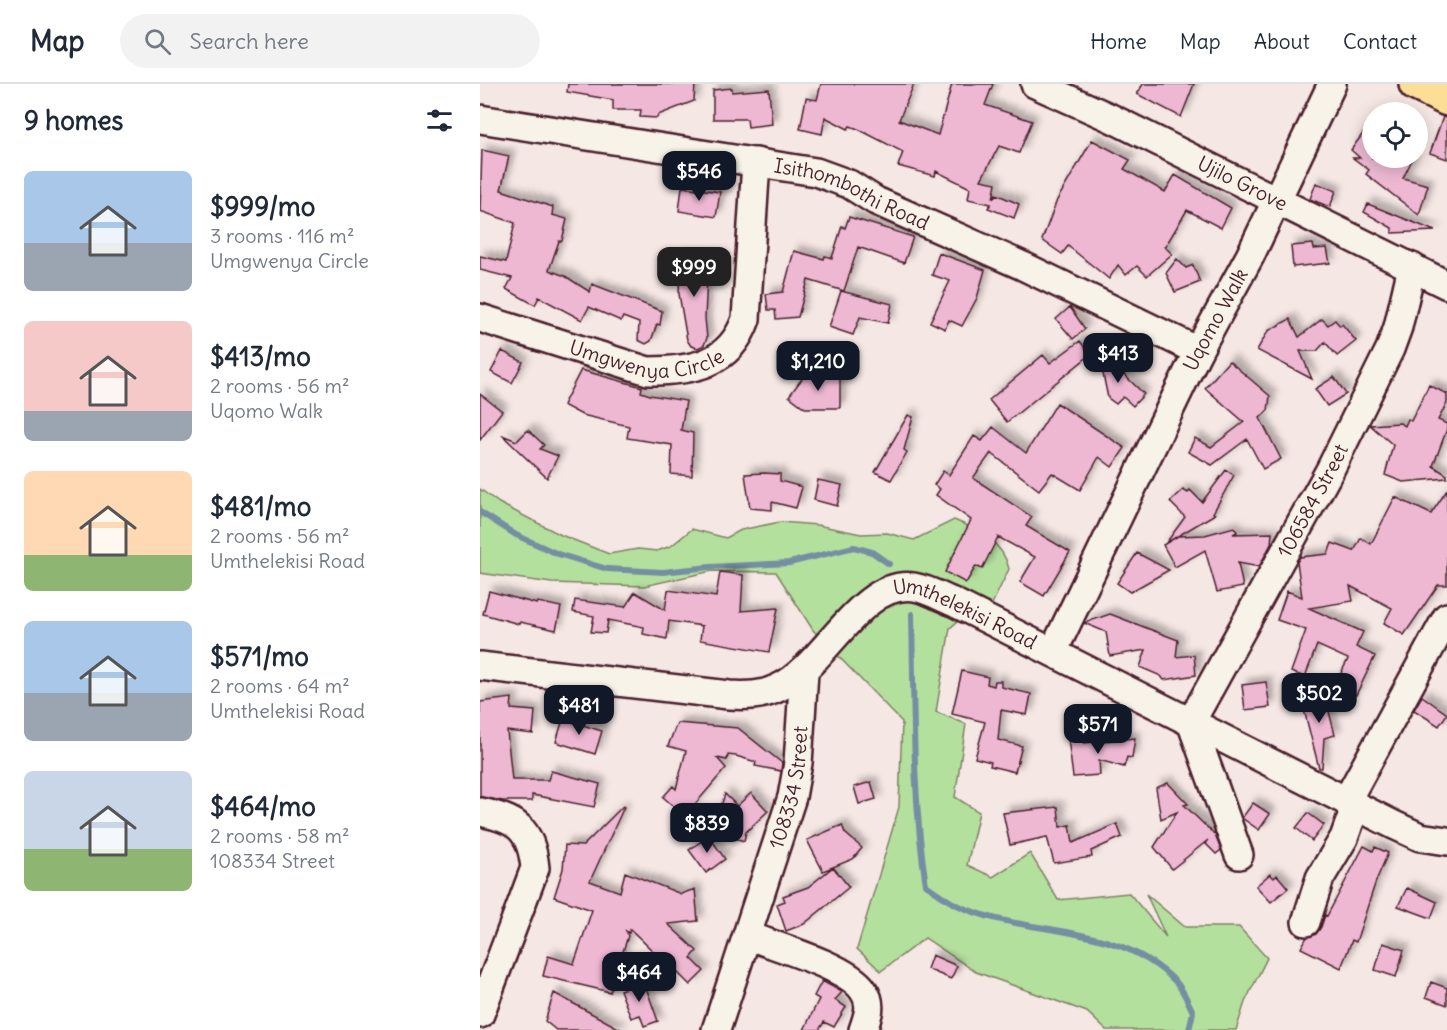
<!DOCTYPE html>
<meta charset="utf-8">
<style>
:root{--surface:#fff;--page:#f2f2f3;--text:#1f2937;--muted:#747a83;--line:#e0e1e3;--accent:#111827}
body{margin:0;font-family:Delius,sans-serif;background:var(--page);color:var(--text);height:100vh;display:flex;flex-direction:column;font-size:22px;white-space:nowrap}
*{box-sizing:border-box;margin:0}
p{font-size:20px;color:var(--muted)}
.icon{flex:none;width:33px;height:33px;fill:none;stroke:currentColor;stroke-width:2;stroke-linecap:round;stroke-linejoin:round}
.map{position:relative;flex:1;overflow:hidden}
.side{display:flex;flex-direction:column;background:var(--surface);width:480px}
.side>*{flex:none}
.buttons{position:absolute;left:882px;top:18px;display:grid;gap:12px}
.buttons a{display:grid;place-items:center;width:66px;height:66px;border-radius:50%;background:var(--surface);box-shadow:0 3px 15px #0003;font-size:30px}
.price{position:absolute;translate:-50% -51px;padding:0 14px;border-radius:12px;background:var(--accent);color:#fff;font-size:20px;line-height:39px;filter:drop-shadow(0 2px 3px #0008)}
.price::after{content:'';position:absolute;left:50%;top:36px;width:18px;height:14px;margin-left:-9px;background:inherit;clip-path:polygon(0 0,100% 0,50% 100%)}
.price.current{background:#222;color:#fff}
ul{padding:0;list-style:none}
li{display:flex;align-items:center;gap:18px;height:150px;padding:0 24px}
li span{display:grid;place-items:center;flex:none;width:168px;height:120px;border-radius:9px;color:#555}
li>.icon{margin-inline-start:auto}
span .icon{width:72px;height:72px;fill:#fffc;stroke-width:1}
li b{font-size:26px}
h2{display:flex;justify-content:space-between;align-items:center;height:72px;padding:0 24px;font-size:26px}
header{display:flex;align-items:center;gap:36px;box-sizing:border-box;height:84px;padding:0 30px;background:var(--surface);border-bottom:2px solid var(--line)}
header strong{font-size:28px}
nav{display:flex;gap:33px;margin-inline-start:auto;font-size:21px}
.search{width:420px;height:54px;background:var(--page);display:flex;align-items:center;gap:15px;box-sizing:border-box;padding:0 21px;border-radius:33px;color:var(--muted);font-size:22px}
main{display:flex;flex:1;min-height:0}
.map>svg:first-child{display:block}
.green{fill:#b4e09e;stroke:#7f8064;stroke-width:1.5}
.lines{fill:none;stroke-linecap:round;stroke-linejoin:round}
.stream{stroke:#748fa2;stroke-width:6}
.building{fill:#eeb8d3;stroke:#4a1f2b;stroke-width:1.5;filter:url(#shadow)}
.minor-casing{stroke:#4a1f2b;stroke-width:32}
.major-casing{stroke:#4a1f2b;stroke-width:38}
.minor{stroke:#f7f3e8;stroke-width:27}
.major{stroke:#fdde96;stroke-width:33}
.labels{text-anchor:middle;stroke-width:5;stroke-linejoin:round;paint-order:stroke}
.street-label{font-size:20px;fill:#4a1f2b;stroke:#f7f3e8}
</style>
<header>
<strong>Map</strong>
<div class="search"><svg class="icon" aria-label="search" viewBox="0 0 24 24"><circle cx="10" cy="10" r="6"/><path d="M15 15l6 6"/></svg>Search here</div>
<nav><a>Home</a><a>Map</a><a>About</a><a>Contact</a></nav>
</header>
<main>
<section class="side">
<h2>9 homes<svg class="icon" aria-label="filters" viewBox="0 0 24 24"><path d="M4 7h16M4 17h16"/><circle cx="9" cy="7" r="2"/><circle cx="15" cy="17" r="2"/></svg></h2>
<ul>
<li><span style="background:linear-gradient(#a9c7e8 60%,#9aa5b1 0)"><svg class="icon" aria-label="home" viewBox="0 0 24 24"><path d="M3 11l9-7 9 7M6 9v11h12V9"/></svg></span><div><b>$999/mo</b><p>3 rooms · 116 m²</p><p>Umgwenya Circle</p></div></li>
<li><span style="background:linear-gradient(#f6c9c9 75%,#9aa5b1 0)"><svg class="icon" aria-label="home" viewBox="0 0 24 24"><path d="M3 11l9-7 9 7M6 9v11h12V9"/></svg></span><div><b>$413/mo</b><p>2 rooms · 56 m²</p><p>Uqomo Walk</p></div></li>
<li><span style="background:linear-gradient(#ffd9b3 70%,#8fb573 0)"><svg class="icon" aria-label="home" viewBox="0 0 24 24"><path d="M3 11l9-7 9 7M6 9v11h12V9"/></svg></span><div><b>$481/mo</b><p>2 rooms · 56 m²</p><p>Umthelekisi Road</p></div></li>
<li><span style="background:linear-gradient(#a9c7e8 60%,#9aa5b1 0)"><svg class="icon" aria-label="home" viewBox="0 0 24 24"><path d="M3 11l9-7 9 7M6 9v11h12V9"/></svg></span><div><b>$571/mo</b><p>2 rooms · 64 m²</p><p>Umthelekisi Road</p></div></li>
<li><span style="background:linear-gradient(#c9d6e8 65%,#8fb573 0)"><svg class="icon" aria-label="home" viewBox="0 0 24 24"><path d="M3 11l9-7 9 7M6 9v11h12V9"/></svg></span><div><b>$464/mo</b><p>2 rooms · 58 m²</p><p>108334 Street</p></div></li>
</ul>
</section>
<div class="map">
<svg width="967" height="946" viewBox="0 0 967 946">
<defs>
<filter id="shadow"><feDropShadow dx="5.5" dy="-5.5" stdDeviation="3" flood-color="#0004"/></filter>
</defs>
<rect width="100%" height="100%" fill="#f5e7e4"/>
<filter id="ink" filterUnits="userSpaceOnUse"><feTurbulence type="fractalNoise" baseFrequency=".0167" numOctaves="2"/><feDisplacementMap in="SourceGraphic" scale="12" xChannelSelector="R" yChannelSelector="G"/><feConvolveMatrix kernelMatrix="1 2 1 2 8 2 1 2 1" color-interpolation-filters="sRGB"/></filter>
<g filter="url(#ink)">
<path class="green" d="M0 405 19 419 81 451 129 470 158 465 177 467 191 462 212 445 246 454 261 446 300 438 337 441 381 450 407 449 434 456 474 436C499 446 523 458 529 485L512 520 482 534 470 544 456 628 486 640 475 713 499 728 487 781 513 793 550 769 578 816 649 809 686 853 666 810 705 843H759L787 874 765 918 756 946H626L607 928 496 888 445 854 401 887 377 865 419 723 422 638 333 546 296 488 232 487 164 502 72 499 0 489Z"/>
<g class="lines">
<path class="stream" d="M0 428 36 451 78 470 127 485 183 488 230 483 309 479 374 463 392 468 409 480
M432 530C434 620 432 712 446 801 455 807 464 814 473 819 543 855 631 834 695 897 703 905 708 918 713 928L709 946"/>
</g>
<path class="building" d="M88 0H215L214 17 178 31 177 34 160 33 161 26H133V16L87 8Z
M341 0H434L419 36 458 51 472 0H513L505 21 552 37 539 69 519 62 501 96 516 99 513 115 516 110 539 120 534 134 508 124 511 120 488 115 490 104 456 87 455 92 418 82 423 68 378 45 370 42 368 45 345 33 342 50 320 45 326 14 337 16Z
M663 0H714L701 33 657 10Z
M252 4V8L289 5 292 40 268 43 267 35H233V6Z
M963 33 967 34V75L950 69Z
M892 37V74H933L923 94 948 101 939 131 886 90 889 86 873 74H880L871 66Z
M612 56 650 76 644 85 685 108 695 91 751 124 741 144 707 126 685 163 692 170 667 192 657 182 646 191 638 181 629 195 588 162 582 170 562 156 577 116Z
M2 66 29 72 21 106 73 123 72 131 87 135 82 157H79L69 186 85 192 110 208 112 200 182 227 180 241 177 240 171 257 166 260 158 256 159 239 143 233 141 237 109 223 102 236 59 213 55 221 26 205 32 194 0 186V172L26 178 35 139 0 127Z
M836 99 856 107 850 123 830 115Z
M202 103 240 108 236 133 199 127Z
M888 120 955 147 912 149V144L884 128Z
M369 133 433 153 424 179 378 163 364 207 328 196 318 233 296 235 295 226H288L286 210 303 208 314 167 344 175 345 172 352 174 362 142 365 144Z
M833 160 834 165 847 164 850 179 813 183 811 162Z
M459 169 505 186 497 214 482 242 469 236 465 245 450 238 470 197 452 191Z
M200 172 228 173 225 234 227 254 224 261 218 264 211 262 207 256 199 210Z
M697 175 706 184 713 181 720 198 695 208 686 189Z
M361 207 412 220 408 239 380 233 373 251 349 243Z
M590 223 605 245 593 255 576 235Z
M810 235 819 253 842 235 848 241 855 236 860 242 862 240 876 257 857 272 845 258 837 267H820L832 295 777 266 788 247Z
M600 257 610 271 527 338 509 316 563 271 570 279Z
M618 266 664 310 653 322 643 313 636 320 628 314Z
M22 267 43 278 32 299 11 288Z
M749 277 790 312 788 326 780 334 801 375 783 385 767 355 732 381 708 368 715 354 731 363 764 338 725 304Z
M101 286 162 303 161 308 170 311 206 317 201 346 213 349 212 392 191 390 192 361 147 354 149 342 102 331 83 321Z
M324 292H360V324H325L309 312Z
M854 293 866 310 847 322 835 305Z
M949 301 967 310V319L958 336 967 340V345L953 382 967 391V394L923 398 905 391 913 361 890 341 920 339 925 342 928 335 931 337Z
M0 310 22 327 0 356Z
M577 319 645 364 632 383 619 373 600 406 572 389 559 406 511 369 493 394 552 433 546 442 590 468 564 512 540 498 555 473 518 453 502 485 496 482 486 499 465 488 491 436 456 411 460 405 454 401 463 387 469 391 494 352 502 357 513 343 546 369Z
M428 331 433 333 424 366 427 368 411 396 395 388Z
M48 346 64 361 60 365 78 372 67 394 22 351 37 357Z
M746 386 754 391 733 429 735 430 686 459 705 433 690 418 703 406 708 409 710 406 722 418Z
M284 389 300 390V397L322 403 316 424 292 418V426L270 424 265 390Z
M338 396 362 401 357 422 334 416Z
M967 406V501H958L924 551 904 539 912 524 870 502 873 517 829 524 883 548 876 563 895 572 876 611 854 603 868 575 837 561 825 593 811 588 826 546 797 536 807 507 822 513 817 478 820 473 848 470 852 459 874 467 881 454 891 460 915 413 951 430Z
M754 443 757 448 753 450 792 449 791 460 779 483 758 479 763 503 737 508 725 466 695 483 683 461 698 452 725 451Z
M657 469 689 486 650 508 637 499Z
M240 488 263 491 261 527 298 524 289 568 220 556 222 542 189 537 187 555 163 550 164 543 128 536 126 549 111 548 114 532 93 528 95 516 145 523 155 508 185 526 188 506 236 513Z
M9 507 57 520 58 518 81 523 76 546 40 538 39 540 3 530Z
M630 530 698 556 696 573 714 571 716 591 684 596 681 592 660 583 666 566 630 572 626 548 604 539Z
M482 587 508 593 507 600 514 602 515 597H521V603L551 610 547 631 521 626 518 656 542 662 535 688 510 682 511 678 495 674 505 638 472 630Z
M786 598 790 623 765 626 762 601Z
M845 612 855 651 844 654 842 684H839L822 618Z
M942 612 967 630 959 642 934 626Z
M32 614 31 625 55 627 53 650 27 647 32 696H68L71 687 120 700 114 723 52 711V717H23L0 713V618Z
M83 635 122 647 115 670 76 658Z
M197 639 258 644 302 679 301 687 275 682 276 678 256 672 248 671 247 676 237 674 246 684 205 732 183 713 193 702 196 705 206 667 188 662Z
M604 652V659L655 654 652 674 647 673 644 683 619 676 620 691 593 693 588 654Z
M391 698 396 715 379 720 374 703Z
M688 699 708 720 704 721 735 751 741 766 736 770 725 759 728 756 692 785 674 763 697 728 681 735 676 704Z
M271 709 288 727 266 748 264 757 233 747 245 710 257 722Z
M773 719 790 730 779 746 762 734Z
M143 722 144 723 110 797 140 808 145 788 201 810 215 805 218 837 188 840 217 867 211 874 224 887 210 901 197 888 194 891 176 875 179 873 150 845 149 849 146 847 148 852 130 908 63 892 68 872 94 880 112 826 74 813 83 785 85 761 103 762Z
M578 723 580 743 590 741 593 759 637 740 642 753 611 767 612 773 574 779 567 753 530 761 523 729Z
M828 729 844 741 832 757 816 744Z
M362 741 365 749 382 764 373 775 343 787 327 756Z
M229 752 245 775 226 789 209 766Z
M884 762 893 767 895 763 908 769 896 797 876 858 872 856 861 884 821 864 827 853 836 850 841 843 845 831 847 832Z
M353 783 369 803 324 840 306 847 297 820 305 817 303 812 328 803Z
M790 790 794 794 797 791 808 804 791 818 776 802Z
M927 804 957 818 951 834 918 822Z
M903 859 924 866 916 893 895 886Z
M452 871 477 882 471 895 447 885Z
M342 897 362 908 355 916 366 923 354 943 344 938 339 946H324L339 915 334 912Z
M164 898 178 937 164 942 160 931 151 934 140 906Z
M951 898 967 904V921L946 913Z
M74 909 142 946H76L65 937Z"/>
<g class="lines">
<g class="minor-casing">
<g id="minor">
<path id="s1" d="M555 0 631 34 967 201"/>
<path id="s2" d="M0 35 336 88 369 100 396 117 543 182 718 267"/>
<path id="s3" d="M0 234 168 287C212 287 250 281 266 235L276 78"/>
<path id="s4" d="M573 568 718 267 770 172 852 0"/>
<path id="s5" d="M0 582 249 611C266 612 282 612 298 604 345 583 380 495 434 503 447 505 461 513 473 518L914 741 940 753 967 757"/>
<path d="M0 728C36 735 51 744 55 784L0 930"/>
<path id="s6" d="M759 771 711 638 850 386 910 265 918 243 932 183"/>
<path d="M826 838 840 794 864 754 873 729 867 716 967 533"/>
<path d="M269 852C295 862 368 883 383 906 393 919 388 932 383 946"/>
<path id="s7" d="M236 946 312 713 318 679 324 588"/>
</g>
</g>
<g class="major-casing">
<path id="major" d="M936 0 967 15"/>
</g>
<use href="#minor" class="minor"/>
<use href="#major" class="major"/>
</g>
</g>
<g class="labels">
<g class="street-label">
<text dy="7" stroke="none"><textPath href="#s1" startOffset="230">Ujilo Grove</textPath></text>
<text dy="7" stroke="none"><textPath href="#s2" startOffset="381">Isithombothi Road</textPath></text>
<text dy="7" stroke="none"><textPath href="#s4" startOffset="370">Uqomo Walk</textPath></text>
<text dy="7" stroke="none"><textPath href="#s3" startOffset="174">Umgwenya Circle</textPath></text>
<text dy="7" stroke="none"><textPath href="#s6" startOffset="394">106584 Street</textPath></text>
<text dy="7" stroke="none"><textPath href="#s5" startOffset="532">Umthelekisi Road</textPath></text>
<text dy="7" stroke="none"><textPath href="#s7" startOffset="254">108334 Street</textPath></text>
</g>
</g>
</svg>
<div class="buttons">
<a><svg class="icon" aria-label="locate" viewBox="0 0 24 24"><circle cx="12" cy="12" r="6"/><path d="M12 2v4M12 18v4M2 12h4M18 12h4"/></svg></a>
</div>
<b class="price" style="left:219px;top:118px">$546</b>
<b class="price current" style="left:214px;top:214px">$999</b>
<b class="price" style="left:638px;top:300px">$413</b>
<b class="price" style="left:338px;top:308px">$1,210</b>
<b class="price" style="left:839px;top:640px">$502</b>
<b class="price" style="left:99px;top:652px">$481</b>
<b class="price" style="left:618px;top:671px">$571</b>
<b class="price" style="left:227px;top:770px">$839</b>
<b class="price" style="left:159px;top:919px">$464</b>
</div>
</main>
